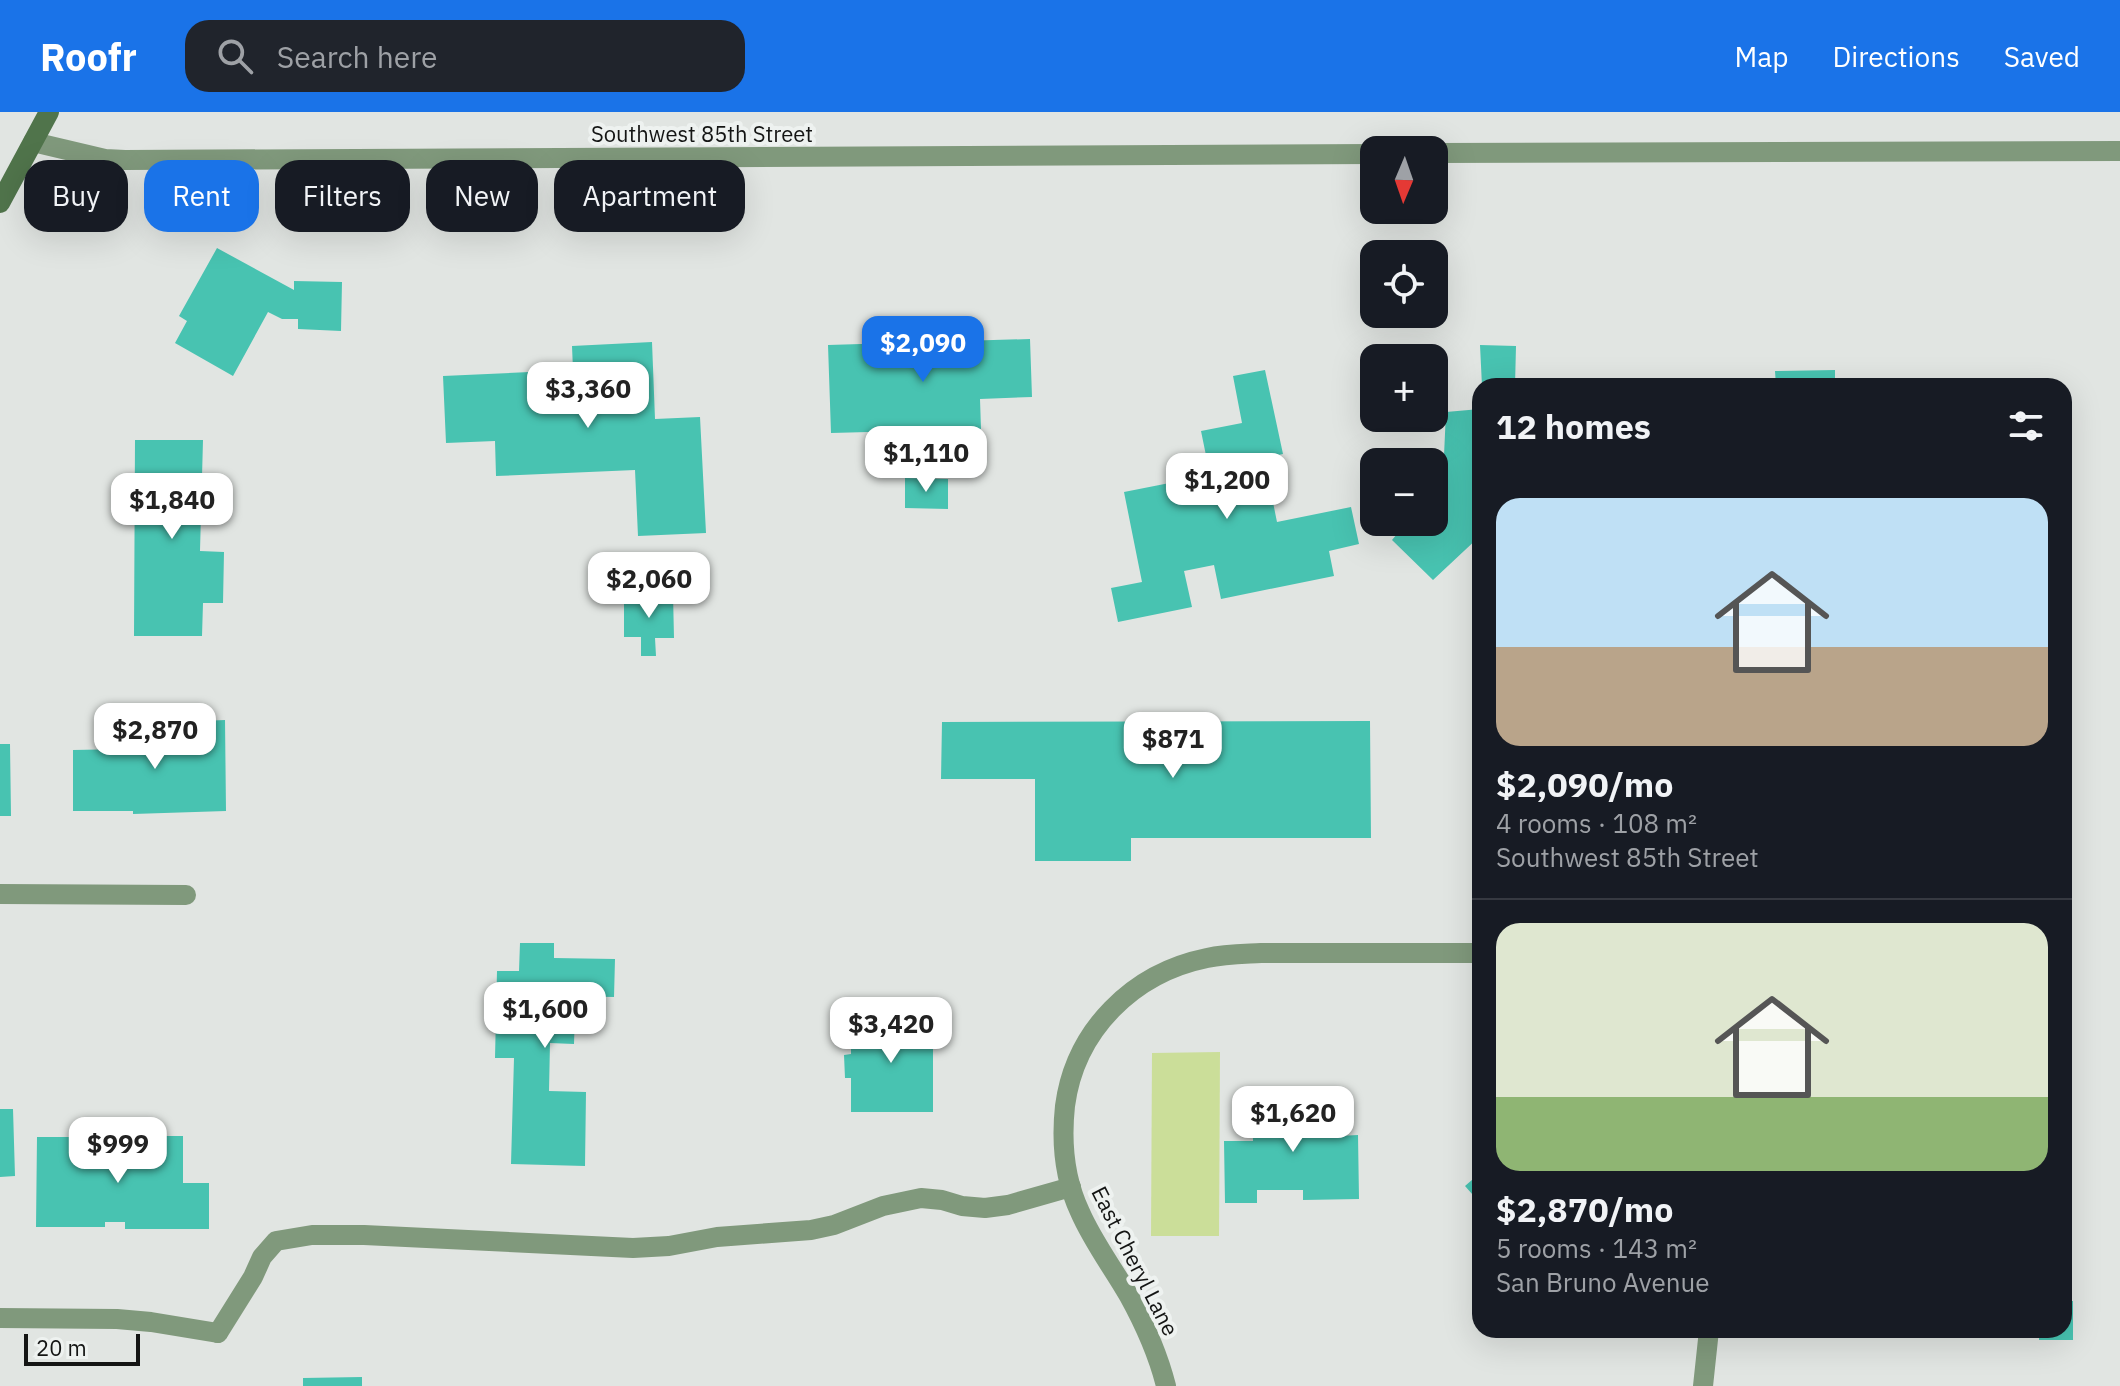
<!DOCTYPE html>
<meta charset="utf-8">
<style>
:root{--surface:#171b24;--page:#20242c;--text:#f1f3f6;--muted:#9ea1a6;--line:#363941;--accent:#1a73e8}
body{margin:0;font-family:"IBM Plex Sans",sans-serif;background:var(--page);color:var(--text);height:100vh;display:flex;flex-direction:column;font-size:30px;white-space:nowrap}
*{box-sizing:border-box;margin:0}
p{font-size:26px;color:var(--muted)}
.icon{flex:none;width:44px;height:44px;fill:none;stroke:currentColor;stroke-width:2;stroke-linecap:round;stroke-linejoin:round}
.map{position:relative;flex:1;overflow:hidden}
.sheet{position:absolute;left:1472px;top:266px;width:600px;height:960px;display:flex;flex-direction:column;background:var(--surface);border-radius:24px;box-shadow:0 8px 32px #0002}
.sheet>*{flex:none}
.banner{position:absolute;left:24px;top:48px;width:760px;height:72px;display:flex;gap:16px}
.needle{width:52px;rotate:182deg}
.controls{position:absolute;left:1360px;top:24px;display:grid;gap:16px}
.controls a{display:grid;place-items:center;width:88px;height:88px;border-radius:16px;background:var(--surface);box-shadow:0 8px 32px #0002;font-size:40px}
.scale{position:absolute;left:24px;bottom:20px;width:116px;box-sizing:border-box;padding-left:8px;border:4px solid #141514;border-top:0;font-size:22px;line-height:28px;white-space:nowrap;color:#141514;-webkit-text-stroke:6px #eef2f0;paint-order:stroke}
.price{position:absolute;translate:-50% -68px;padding:0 18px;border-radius:16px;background:#fff;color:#222;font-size:26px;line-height:52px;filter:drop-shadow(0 2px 4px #0008)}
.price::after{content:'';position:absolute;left:50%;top:48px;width:24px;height:18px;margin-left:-12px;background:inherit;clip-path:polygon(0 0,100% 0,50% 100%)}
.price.active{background:var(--accent);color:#fff}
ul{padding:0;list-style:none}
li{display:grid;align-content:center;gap:16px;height:424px;padding:0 24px}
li+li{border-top:2px solid var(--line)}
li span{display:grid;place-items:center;height:248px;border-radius:24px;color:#555}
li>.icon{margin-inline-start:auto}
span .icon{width:144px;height:144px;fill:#fffc;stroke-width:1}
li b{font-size:34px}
h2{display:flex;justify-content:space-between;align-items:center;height:96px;padding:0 24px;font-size:34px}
.pill{padding:0 28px;border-radius:24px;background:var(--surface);box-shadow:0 8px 32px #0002;font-size:28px;line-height:72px}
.pill.active{background:var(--accent);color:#fff}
header{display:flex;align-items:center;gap:48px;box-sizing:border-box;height:112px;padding:0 40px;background:var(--accent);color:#fff}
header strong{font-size:38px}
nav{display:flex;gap:44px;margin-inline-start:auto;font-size:28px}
.search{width:560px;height:72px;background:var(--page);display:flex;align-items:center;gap:20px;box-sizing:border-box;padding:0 28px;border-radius:24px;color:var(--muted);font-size:30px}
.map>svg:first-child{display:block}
.green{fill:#cbde99}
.building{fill:#48c3b1}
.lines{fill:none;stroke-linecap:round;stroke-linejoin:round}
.service{stroke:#80997c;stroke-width:20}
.minor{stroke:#80997c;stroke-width:20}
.secondary{stroke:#50744b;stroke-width:20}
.labels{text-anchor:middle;stroke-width:8;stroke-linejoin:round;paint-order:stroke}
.street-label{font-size:22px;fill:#141514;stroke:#eef2f0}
</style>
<header>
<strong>Roofr</strong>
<div class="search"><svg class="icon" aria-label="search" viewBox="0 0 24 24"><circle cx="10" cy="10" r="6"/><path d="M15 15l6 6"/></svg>Search here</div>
<nav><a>Map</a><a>Directions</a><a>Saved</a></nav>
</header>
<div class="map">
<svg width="2120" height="1274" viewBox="0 0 2120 1274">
<rect width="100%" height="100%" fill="#e1e5e2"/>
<path class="green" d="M1220 940 1219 1124H1151L1152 941Z"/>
<path class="building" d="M217 136 294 178V169L342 170 341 219 298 217V207H282L268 200 233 264 175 231 187 209 179 204Z
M1030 227 1032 285 980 287 981 317 831 321 828 233Z
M652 230 655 307 700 305 706 421 638 424 635 358 496 364 495 329 446 331 443 264 573 258 572 234Z
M1480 233 1516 234 1515 274H1482Z
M1265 258 1283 342 1264 346 1277 410 1351 395 1359 432 1329 439 1334 464 1221 487 1214 453 1184 459 1192 495 1118 510 1111 476 1142 470 1124 380 1210 363 1201 319 1242 311 1233 264Z
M1835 258V274H1776L1775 259Z
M1480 297V424L1433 468 1392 428 1407 410H1434V376L1443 365 1446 300Z
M135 328H203L200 439 224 440 223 491H203L202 524H134Z
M905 366 948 367V397L905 396Z
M673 482 674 526H655L656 544H641V525H624V483Z
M225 608 226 699 133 702V699H73V638L127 637 126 613 201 612 200 609Z
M1370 609 1371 726H1131V749H1035V667H941L942 610Z
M0 632H10L11 704H0Z
M520 831H554V846L615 847 614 885 560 884V900L575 901 574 932 550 931 549 979 586 980 585 1054 511 1052 514 946H495L497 859H519Z
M851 905H933V1000H851V966H845L844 943 851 942Z
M1339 989V1024L1358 1023 1359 1087 1303 1088V1078H1257V1091H1225L1224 1029H1253L1252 991Z
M0 997H13L15 1064 0 1065Z
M94 1024H115V1030H145V1024H183V1071H209V1117H125V1110H105V1115H36L37 1025H72L73 1031H94Z
M1480 1061V1091L1465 1074Z
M2064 1189H2073V1228H2039V1218H2064Z
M362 1265V1274H303V1266Z"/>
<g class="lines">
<path class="service" d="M218 1221 253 1165 262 1145 276 1129 312 1123H364L633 1136 669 1134 717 1125 811 1118 834 1113 883 1094 921 1086 942 1088 962 1094 985 1096 1008 1093 1071 1075"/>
<path class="minor" d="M33 30 105 47 125 48 1374 42
M1434 41 2120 39
M0 782 186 783
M0 1206 117 1207 151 1210 218 1221
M1166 1274C1158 1242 1145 1213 1129 1184 1113 1156 1093 1130 1080 1100 1064 1066 1061 1031 1065 994 1075 918 1133 861 1207 846 1225 842 1243 842 1261 841H1480
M1703 1274 1709 1218"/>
<path class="secondary" d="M0 91 49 0"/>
</g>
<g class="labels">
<g class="street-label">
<text x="702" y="30">Southwest 85th Street</text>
<text transform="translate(1135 1149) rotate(63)" y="8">East Cheryl Lane</text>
</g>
</g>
</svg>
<div class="controls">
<a><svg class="needle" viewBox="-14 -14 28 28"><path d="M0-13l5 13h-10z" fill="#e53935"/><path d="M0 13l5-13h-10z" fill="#9ea1a6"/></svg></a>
<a><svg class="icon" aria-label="locate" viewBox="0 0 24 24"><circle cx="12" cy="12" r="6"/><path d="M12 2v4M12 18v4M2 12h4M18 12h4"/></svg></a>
<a>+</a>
<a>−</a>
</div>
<div class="scale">20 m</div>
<b class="price active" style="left:923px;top:272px">$2,090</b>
<b class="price" style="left:588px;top:318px">$3,360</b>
<b class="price" style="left:926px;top:382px">$1,110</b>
<b class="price" style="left:1227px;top:409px">$1,200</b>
<b class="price" style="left:172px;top:429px">$1,840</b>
<b class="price" style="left:649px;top:508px">$2,060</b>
<b class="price" style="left:155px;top:659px">$2,870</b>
<b class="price" style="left:1173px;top:668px">$871</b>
<b class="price" style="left:545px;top:938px">$1,600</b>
<b class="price" style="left:891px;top:953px">$3,420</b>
<b class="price" style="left:1293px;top:1042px">$1,620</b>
<b class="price" style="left:118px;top:1073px">$999</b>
<div class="banner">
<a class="pill">Buy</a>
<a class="pill active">Rent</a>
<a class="pill">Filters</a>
<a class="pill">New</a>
<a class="pill">Apartment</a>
</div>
<section class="sheet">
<h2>12 homes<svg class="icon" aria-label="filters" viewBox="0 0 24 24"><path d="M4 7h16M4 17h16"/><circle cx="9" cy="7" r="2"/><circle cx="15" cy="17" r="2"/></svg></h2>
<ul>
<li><span style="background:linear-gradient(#bfe0f5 60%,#b9a48a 0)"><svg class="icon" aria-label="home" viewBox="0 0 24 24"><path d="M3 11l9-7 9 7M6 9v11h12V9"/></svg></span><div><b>$2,090/mo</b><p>4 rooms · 108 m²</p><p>Southwest 85th Street</p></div></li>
<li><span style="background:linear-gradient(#dfe7d0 70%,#8fb573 0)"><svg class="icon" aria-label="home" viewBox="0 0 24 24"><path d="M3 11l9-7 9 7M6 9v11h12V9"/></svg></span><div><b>$2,870/mo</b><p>5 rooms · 143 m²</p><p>San Bruno Avenue</p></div></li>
</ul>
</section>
</div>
